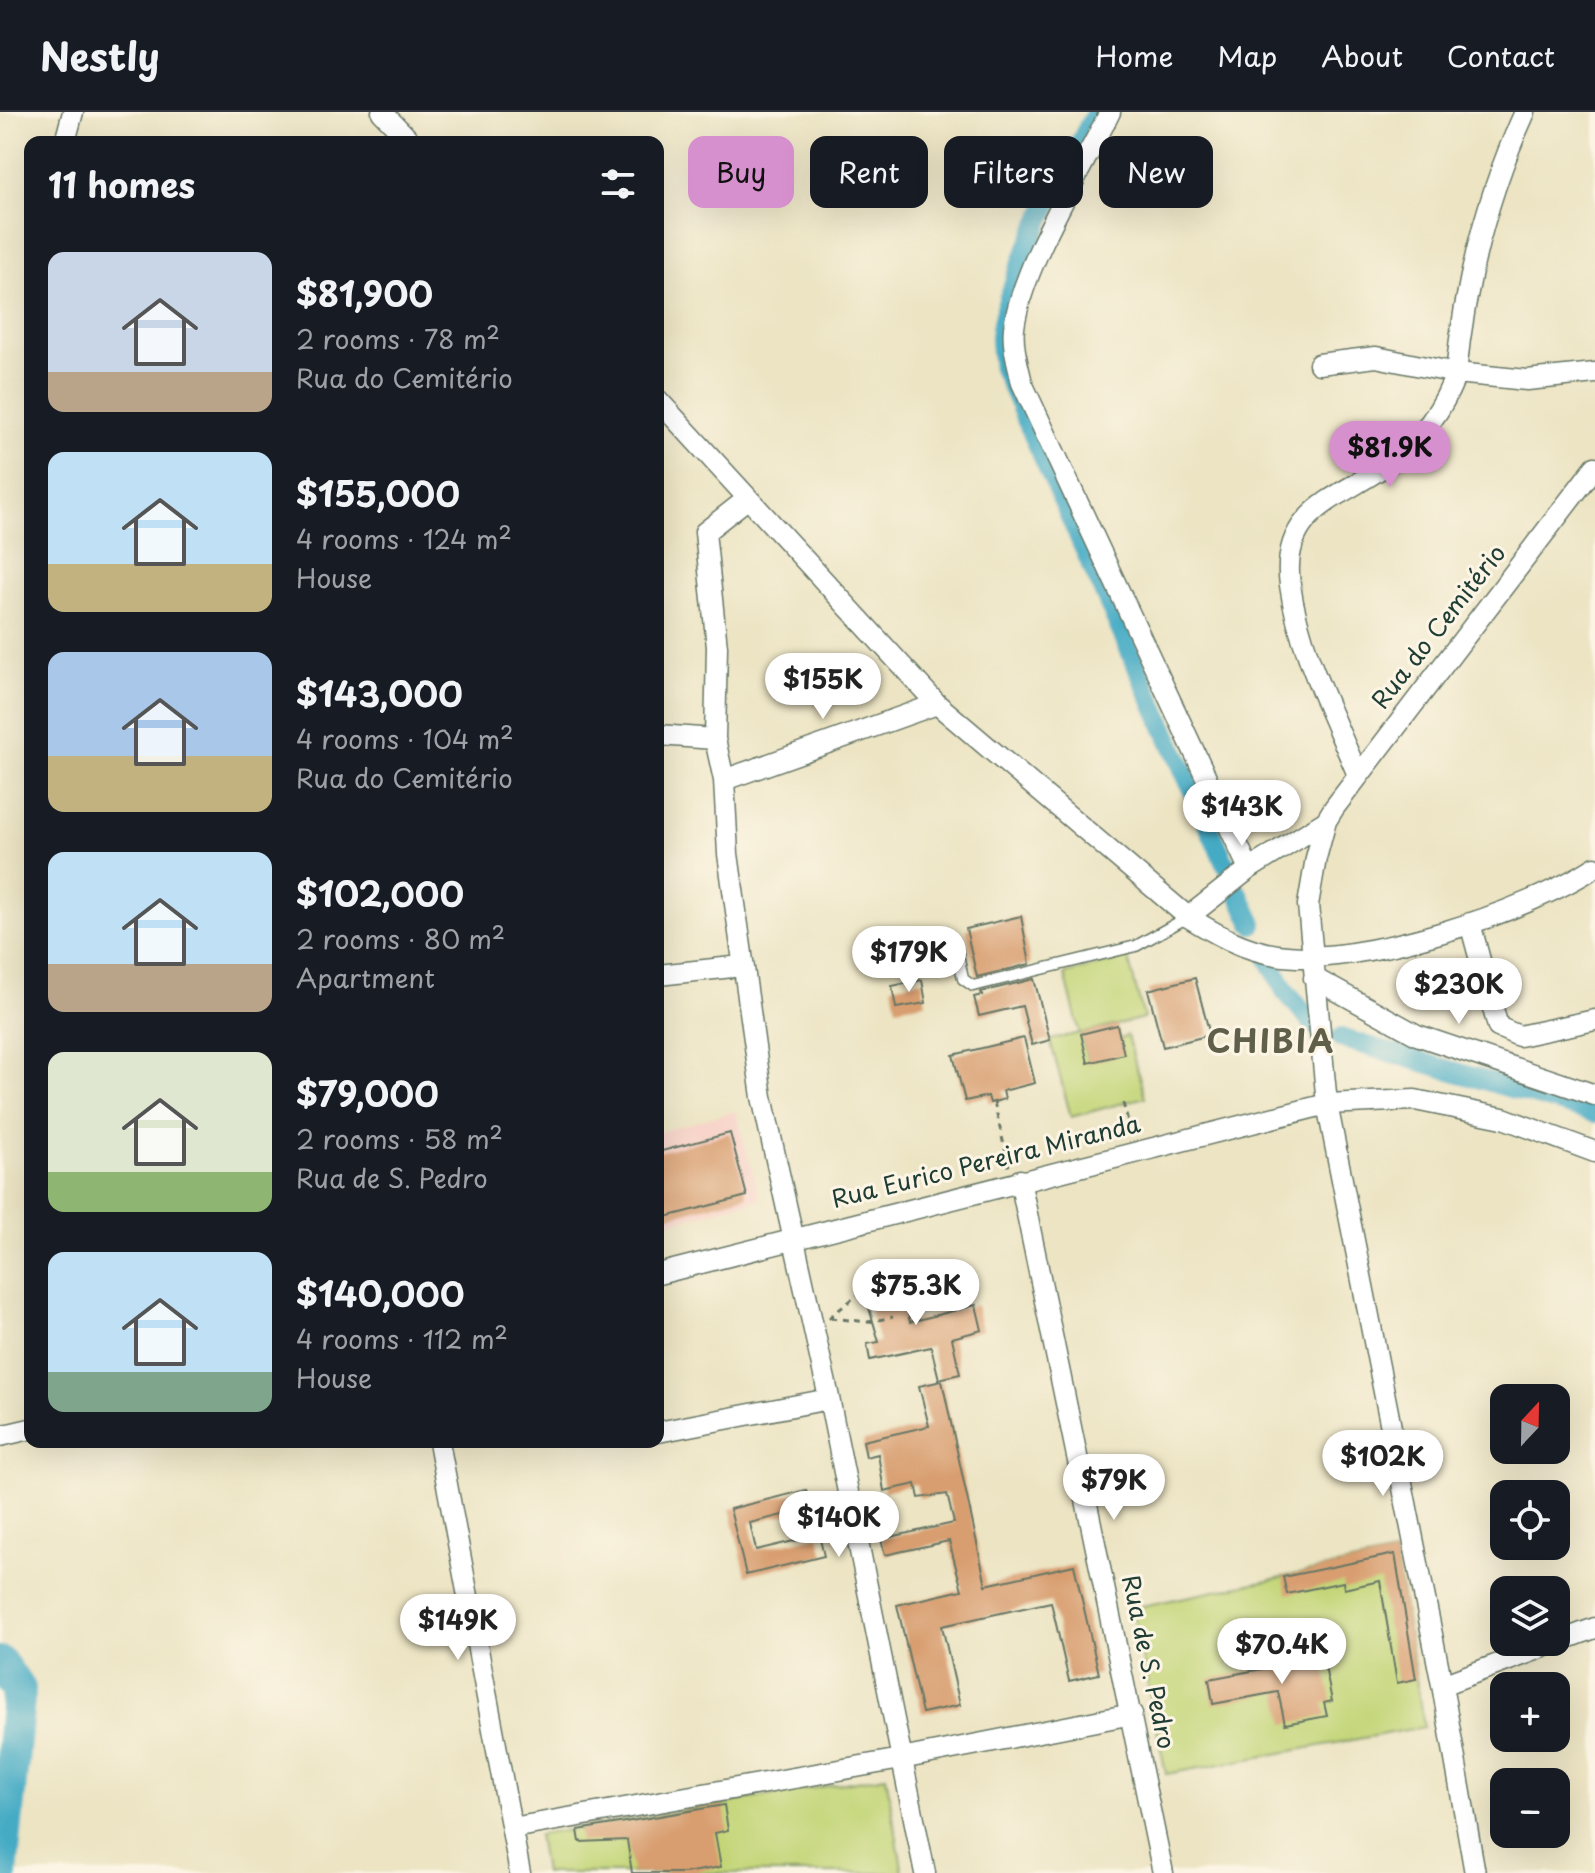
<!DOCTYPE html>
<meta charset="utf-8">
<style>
:root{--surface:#171b24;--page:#20242c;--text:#f1f3f6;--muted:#9ea1a6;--line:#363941;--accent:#d690ce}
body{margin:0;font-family:"Playpen Sans",sans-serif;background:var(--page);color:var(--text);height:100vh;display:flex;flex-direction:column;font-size:30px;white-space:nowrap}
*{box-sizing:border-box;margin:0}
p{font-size:26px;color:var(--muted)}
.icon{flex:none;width:44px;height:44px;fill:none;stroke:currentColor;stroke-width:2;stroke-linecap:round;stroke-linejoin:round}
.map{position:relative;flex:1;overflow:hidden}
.drawer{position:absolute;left:24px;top:24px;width:640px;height:1312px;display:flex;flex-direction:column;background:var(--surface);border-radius:16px;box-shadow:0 8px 32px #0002}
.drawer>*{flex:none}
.banner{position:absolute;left:688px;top:24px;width:760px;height:72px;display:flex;gap:16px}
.needle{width:52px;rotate:22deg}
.fabs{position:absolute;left:1490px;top:1272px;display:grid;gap:16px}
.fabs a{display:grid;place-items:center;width:80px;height:80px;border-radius:16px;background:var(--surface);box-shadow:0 8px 32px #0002;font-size:40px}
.price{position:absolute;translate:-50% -68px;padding:0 18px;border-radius:28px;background:#fff;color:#222;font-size:26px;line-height:52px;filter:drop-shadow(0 2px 4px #0008)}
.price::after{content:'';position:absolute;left:50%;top:48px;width:24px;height:18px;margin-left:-12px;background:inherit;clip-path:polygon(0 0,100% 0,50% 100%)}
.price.active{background:var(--accent);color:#111}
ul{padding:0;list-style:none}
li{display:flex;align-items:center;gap:24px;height:200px;padding:0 24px}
li span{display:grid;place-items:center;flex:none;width:224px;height:160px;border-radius:16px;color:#555}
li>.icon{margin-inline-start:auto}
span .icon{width:96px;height:96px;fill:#fffc;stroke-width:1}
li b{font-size:34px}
h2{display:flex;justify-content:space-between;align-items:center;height:96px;padding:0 24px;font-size:34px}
.pill{padding:0 28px;border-radius:16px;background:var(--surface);box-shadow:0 8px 32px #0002;font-size:28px;line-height:72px}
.pill.active{background:var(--accent);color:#111}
header{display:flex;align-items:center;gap:48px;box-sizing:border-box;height:112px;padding:0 40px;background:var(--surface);border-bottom:2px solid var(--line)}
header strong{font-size:38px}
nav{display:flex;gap:44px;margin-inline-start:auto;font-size:28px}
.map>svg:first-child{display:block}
.built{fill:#f7d1c7}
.green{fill:#c3d577;stroke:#718956;stroke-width:2}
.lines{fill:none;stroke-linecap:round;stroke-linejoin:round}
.canal{stroke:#45abc5;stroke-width:20}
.river{stroke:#45abc5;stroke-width:34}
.building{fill:#d89e70}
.lane-casing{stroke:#677766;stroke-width:13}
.street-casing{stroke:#677766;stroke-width:23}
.path{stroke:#677766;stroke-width:3;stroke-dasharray:6 6;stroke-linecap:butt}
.lane{stroke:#fff;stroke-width:10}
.street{stroke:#fff;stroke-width:20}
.labels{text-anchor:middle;stroke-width:6;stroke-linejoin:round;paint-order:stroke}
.street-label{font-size:24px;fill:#1f3d34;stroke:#fcf5e5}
.district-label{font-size:32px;font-weight:bold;letter-spacing:2px;fill:#605f49;stroke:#fcf5e5}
</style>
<header>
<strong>Nestly</strong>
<nav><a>Home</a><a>Map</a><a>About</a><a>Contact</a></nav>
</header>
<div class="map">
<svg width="1595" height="1761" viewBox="0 0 1595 1761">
<rect width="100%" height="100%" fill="#fcf5e5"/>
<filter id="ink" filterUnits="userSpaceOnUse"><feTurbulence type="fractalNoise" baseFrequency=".0125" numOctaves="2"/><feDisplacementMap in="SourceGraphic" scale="16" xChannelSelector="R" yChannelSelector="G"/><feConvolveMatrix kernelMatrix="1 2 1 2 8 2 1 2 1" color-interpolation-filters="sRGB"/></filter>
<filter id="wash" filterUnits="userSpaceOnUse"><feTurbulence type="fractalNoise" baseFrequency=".006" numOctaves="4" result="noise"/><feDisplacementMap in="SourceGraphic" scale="32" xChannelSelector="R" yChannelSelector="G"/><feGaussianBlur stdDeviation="1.8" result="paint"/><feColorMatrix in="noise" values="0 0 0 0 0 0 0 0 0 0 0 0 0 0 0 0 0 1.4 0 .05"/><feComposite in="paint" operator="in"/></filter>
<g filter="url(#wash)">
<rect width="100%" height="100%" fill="#ece4c3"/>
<path class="built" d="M736 999 760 1087 658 1114V1020Z"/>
<path class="green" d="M1128 846 1144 906 1081 922 1088 950 1127 923 1145 985 1071 1005 1050 928 1080 921 1065 862Z
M1395 1442 1424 1615 1166 1662 1132 1496Z
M886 1664 903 1761H544L538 1723Z"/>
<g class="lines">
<path class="canal" d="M1096 0C1068 53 1004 169 1000 225 1000 235 1002 246 1003 256L1226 753
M1239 782 1253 812
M1269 847 1285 879 1315 914
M1341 926 1595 1001"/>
<path class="river" d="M0 1551 19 1577 1 1761"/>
</g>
<g id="blocks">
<path class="building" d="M1021 804 1030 852 977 865 966 817Z
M1195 866 1210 923 1163 935 1148 878Z
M1034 867 1050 928 1032 933 1022 894 979 904 974 885 982 883 981 880Z
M922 868 926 891 896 896 892 874Z
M1117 913 1124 942 1088 951 1081 922Z
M1024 926 1035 971 1003 979 1005 987 990 991 988 984 965 989 953 943Z
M730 1021 747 1084 658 1107V1040Z
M898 1160 910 1210 976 1193 982 1218 952 1226 960 1262 939 1267 931 1235 870 1248 867 1232 879 1230 865 1182 869 1173 884 1169 883 1163Z
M942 1269 986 1473 1074 1453 1099 1562 1069 1569 1051 1490 942 1514 960 1593 922 1601 897 1493 962 1478 949 1429 885 1443 881 1427 954 1411 947 1382 919 1386 916 1372 884 1379 878 1342 866 1345 863 1329 929 1314 919 1274Z
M806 1378 811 1396 750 1411 756 1438 819 1423 824 1444 746 1463 730 1397Z
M1395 1442 1416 1567 1397 1571 1380 1469 1344 1477 1343 1470 1287 1482 1283 1465Z
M1314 1538 1316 1551 1324 1550 1332 1589 1324 1591 1327 1604 1285 1612 1278 1580 1213 1592 1209 1567 1273 1555 1271 1546Z
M724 1693 728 1718 715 1721 721 1755 685 1761H632L627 1728 580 1730 578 1718Z"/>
</g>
</g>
<g filter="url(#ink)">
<use href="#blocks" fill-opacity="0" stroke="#677766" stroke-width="2"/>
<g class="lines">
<g class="lane-casing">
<path id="lane" d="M957 837 963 867 973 874 1136 834 1188 805"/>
</g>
<g class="street-casing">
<path id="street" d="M382 0 411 30
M1110 0C1082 57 1021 156 1014 216 1012 234 1018 253 1022 271L1249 757
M1525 0C1487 83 1465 170 1456 261L1527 268 1595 261
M65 30 73 0
M1319 252 1376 245 1456 261C1445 294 1422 327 1393 348 1346 385 1279 395 1290 473 1299 538 1332 601 1357 661
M658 288 937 592 1188 805C1216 822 1243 838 1277 843 1358 856 1527 800 1595 755
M1595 355 1334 696 1326 709 1316 746 1308 793 1327 992 1442 1573 1595 1516
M747 387 705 420 717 535 715 627 724 668 728 742 762 985 828 1281 925 1761
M658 623 715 627
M724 668 937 592
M1188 805 1249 757 1326 709
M1470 811 1498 915 1519 924 1595 908
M658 863 742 854
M1314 866 1417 923 1595 983
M1020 1068 1163 1761
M658 1162 1327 992 1415 988 1503 1006 1595 1040
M658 1320 829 1287
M0 1324 30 1317
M439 1330 520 1761
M1442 1573 1475 1761
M512 1716 901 1647 1132 1602"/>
</g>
<path class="path" d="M994 990 1009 1055
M1123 991 1131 1022
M872 1195 866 1176 877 1174
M829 1206 866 1176
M831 1206 868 1210 893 1205"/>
<use href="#lane" class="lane"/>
<use href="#street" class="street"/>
</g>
</g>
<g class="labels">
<g class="street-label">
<text transform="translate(1439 515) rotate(-52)" y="8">Rua do Cemitério</text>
<text transform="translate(986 1050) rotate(-14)" y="8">Rua Eurico Pereira Miranda</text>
<text transform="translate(1148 1550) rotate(78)" y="8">Rua de S. Pedro</text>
</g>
<g class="district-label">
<text x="1271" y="941">CHIBIA</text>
</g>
</g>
</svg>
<div class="fabs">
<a><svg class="needle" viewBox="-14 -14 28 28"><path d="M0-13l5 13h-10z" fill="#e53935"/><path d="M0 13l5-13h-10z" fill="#9ea1a6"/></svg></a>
<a><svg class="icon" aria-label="locate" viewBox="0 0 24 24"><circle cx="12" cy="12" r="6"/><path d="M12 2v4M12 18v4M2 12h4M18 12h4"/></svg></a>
<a><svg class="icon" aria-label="layers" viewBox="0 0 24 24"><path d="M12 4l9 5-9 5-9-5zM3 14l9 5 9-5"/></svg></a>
<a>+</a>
<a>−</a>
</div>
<b class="price active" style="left:1390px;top:377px">$81.9K</b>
<b class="price" style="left:823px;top:609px">$155K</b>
<b class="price" style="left:1242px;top:736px">$143K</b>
<b class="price" style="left:909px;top:882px">$179K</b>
<b class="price" style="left:1459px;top:914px">$230K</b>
<b class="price" style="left:916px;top:1215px">$75.3K</b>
<b class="price" style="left:1383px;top:1386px">$102K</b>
<b class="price" style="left:1114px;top:1410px">$79K</b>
<b class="price" style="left:839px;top:1447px">$140K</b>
<b class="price" style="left:458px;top:1550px">$149K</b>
<b class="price" style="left:1282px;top:1574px">$70.4K</b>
<div class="banner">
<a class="pill active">Buy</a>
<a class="pill">Rent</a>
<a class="pill">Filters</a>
<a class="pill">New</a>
</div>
<section class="drawer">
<h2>11 homes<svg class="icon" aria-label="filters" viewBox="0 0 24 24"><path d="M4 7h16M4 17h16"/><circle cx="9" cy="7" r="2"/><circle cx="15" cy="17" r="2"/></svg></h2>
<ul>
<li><span style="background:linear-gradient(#c9d6e8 75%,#b9a48a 0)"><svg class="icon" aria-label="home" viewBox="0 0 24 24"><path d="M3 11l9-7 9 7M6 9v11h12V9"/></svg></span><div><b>$81,900</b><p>2 rooms · 78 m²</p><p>Rua do Cemitério</p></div></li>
<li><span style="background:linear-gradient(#bfe0f5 70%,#c2b280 0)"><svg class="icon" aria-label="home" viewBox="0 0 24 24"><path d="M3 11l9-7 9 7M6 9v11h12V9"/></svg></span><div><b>$155,000</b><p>4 rooms · 124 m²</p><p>House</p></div></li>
<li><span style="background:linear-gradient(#a9c7e8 65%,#c2b280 0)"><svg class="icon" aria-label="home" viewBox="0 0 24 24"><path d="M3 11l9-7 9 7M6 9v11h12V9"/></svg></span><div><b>$143,000</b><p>4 rooms · 104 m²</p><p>Rua do Cemitério</p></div></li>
<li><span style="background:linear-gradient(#bfe0f5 70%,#b9a48a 0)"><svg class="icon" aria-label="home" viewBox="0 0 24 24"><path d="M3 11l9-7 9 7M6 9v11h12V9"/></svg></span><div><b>$102,000</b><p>2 rooms · 80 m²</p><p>Apartment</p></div></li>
<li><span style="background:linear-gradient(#dfe7d0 75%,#8fb573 0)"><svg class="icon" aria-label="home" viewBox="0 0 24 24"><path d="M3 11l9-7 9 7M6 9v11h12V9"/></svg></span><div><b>$79,000</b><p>2 rooms · 58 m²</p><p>Rua de S. Pedro</p></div></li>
<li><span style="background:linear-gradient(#bfe0f5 75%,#7fa58c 0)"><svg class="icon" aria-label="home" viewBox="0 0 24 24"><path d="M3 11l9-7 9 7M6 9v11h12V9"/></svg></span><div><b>$140,000</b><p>4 rooms · 112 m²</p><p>House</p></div></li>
</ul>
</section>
</div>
